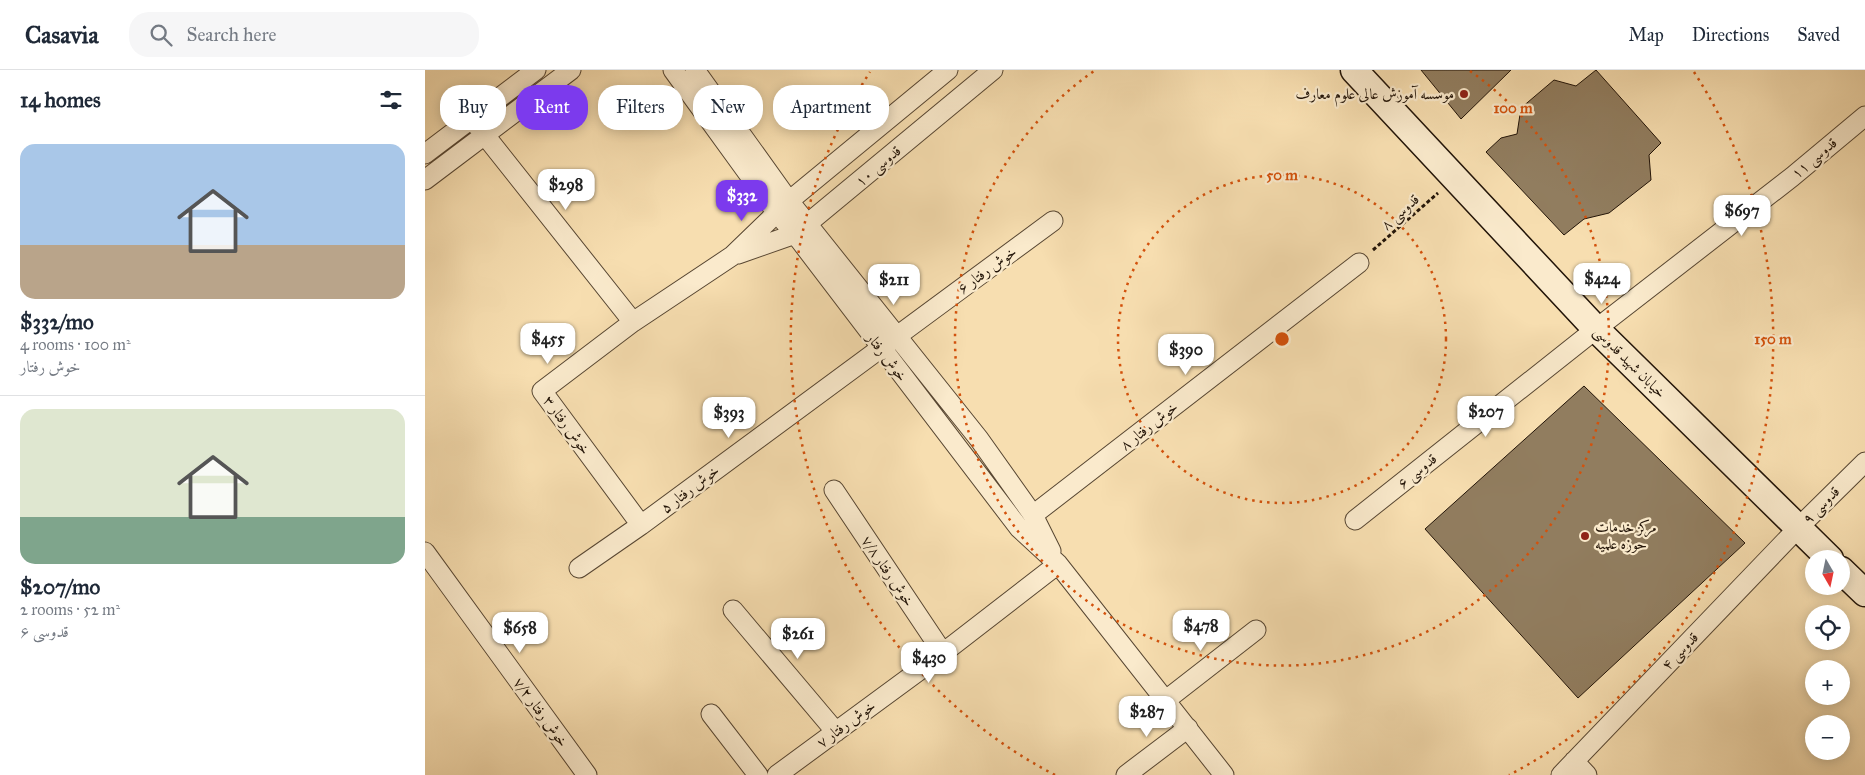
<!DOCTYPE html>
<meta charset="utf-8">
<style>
:root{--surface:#fff;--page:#f6f6f7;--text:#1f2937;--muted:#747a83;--line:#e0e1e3;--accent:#7c3aed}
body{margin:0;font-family:"IM FELL Great Primer",Amiri,serif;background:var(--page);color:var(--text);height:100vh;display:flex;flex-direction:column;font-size:19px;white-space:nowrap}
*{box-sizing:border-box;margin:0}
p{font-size:16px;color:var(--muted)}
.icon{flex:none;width:28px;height:28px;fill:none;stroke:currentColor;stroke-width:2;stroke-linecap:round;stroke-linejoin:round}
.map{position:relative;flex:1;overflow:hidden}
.panel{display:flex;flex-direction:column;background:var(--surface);width:425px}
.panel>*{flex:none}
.guide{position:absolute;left:15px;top:15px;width:475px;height:45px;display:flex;gap:10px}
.needle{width:32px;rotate:171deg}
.buttons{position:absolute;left:1380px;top:480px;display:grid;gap:10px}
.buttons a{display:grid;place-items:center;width:45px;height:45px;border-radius:50%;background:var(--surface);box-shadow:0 2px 12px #0003;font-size:25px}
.price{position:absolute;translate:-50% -42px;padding:0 11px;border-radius:10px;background:#fff;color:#222;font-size:16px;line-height:32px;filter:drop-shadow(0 1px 2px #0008)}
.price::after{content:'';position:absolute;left:50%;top:30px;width:15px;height:11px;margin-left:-8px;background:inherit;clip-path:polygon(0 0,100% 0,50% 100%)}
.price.on{background:var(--accent);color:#fff}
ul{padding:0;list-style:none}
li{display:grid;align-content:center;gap:10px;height:265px;padding:0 20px}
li+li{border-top:1px solid var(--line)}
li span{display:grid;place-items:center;height:155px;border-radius:15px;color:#555}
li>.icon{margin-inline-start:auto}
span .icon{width:90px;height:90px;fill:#fffc;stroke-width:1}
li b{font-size:21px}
h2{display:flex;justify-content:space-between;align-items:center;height:60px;padding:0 20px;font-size:21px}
.chip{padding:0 18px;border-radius:20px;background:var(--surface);box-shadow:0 2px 12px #0003;font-size:18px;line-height:45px}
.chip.on{background:var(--accent);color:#fff}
header{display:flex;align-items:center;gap:30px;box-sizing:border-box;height:70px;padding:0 25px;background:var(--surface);border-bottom:1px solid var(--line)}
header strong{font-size:24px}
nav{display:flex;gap:28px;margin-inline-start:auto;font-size:18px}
.search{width:350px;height:45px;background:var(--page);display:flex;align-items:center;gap:12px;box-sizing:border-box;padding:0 18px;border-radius:20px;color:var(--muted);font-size:19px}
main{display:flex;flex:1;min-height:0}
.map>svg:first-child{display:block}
.building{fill:#917d5f;stroke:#221408}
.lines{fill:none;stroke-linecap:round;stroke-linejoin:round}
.street-casing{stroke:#574632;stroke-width:21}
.secondary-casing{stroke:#221408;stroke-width:29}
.path{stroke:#221408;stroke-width:3;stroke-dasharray:4 2.5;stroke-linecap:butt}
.street{stroke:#faeacc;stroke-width:19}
.secondary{stroke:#faeacc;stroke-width:26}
.ring{fill:none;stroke:#d4520c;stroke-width:2.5;stroke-dasharray:2.5 5}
.poi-dot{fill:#8f2418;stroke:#faeacc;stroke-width:2}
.labels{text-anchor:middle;stroke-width:4.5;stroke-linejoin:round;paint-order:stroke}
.poi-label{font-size:15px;fill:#221408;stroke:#faeacc;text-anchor:end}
.street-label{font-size:15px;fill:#221408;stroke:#faeacc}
.centre{fill:#d4520c;stroke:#faeacc;stroke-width:2.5}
.ring-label{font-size:15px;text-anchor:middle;font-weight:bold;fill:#d4520c;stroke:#faeacc;stroke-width:4.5;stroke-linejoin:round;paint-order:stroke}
</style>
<header>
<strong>Casavia</strong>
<div class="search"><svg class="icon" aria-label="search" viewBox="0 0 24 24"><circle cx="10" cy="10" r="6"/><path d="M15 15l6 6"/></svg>Search here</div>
<nav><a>Map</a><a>Directions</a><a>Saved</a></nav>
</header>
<main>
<section class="panel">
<h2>14 homes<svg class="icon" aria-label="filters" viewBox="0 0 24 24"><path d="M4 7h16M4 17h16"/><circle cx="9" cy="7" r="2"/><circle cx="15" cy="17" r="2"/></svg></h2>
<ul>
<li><span style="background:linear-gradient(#a9c7e8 65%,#b9a48a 0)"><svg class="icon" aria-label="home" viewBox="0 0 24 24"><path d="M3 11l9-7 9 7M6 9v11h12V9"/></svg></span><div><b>$332/mo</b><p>4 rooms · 100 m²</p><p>خوش رفتار</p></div></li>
<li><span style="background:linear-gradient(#dfe7d0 70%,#7fa58c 0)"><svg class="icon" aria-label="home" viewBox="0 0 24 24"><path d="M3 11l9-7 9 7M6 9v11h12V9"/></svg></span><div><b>$207/mo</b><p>2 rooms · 52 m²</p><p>قدوسی ۶</p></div></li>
</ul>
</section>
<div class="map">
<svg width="1440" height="705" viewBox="0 0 1440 705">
<rect width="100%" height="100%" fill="#f7deb0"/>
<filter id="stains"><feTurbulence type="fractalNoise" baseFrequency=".004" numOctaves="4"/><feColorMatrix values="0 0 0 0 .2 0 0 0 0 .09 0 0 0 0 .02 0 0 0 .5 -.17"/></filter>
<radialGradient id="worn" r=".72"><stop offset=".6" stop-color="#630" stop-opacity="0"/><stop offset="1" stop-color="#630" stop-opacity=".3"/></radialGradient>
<path class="building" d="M996 0H1086L1036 49Z
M1171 0 1236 73 1224 85 1226 110 1184 143 1159 149 1139 165 1061 82 1076 68 1092 64 1096 38 1129 10 1151 16Z
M1159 316 1320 473 1153 628 1000 459Z"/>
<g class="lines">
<g class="street-casing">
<path id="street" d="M248 0 351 142 370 164 594 458 633 494 799 705
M270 0 364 131 554 369 608 445 626 481
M47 49 208 252
M0 84 111 0
M0 110 146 0
M313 184 370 164 568 0
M409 420 518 583
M608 445 934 193
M930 450 1171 259 1367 107 1440 46
M216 455 117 321 208 252 307 186 364 131 523 0
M0 482 162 705
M154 498 216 455 628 151
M308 540 411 662
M741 630 831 560
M286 644 333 705
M1149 691 1162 705
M352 705 518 583 633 494
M701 705 763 658
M1136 705 1374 457 1440 392"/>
</g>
<g class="secondary-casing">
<path id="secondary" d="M929 0 1171 259 1405 489
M1416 500 1440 523"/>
</g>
<path class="path" d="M948 180 1013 123"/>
<use href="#street" class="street"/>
<use href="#secondary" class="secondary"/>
</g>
<g class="ring">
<circle cx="857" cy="269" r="164"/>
<path d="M1045 1A327 327 0 1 1 669 1"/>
<path d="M630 705A491 491 0 0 1 445 2M1269 2A491 491 0 0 1 1084 705"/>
</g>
<g class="poi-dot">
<circle cx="1039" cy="24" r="5"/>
<circle cx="1160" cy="466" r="5"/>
</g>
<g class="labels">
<g class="poi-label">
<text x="1029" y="29">موسسه آموزش عالی علوم معارف</text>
<text x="1170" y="462" text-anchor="start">مرکز خدمات<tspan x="1170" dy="17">حوزه علمیه</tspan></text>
</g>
<g class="street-label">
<text transform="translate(1389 88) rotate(-40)" y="5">قدوسی ۱۱</text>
<text transform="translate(453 96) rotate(-40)" y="5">قدوسی ۱۰</text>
<text transform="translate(975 142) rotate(-42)" y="5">قدوسی ۸</text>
<text transform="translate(562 200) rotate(-36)" y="5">خوش رفتار ۶</text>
<text transform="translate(462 287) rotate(53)" y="5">خوش رفتار</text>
<text transform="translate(1205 292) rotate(45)" y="5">خیابان شهید قدوسی</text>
<text transform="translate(142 355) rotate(54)" y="5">خوش رفتار ۳</text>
<text transform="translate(724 356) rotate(-38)" y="5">خوش رفتار ۸</text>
<text transform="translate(992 401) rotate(-39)" y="5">قدوسی ۶</text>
<text transform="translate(265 419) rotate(-37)" y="5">خوش رفتار ۵</text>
<text transform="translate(1396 435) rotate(-45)" y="5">قدوسی ۹</text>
<text transform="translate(463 501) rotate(56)" y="5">خوش رفتار ۷/۸</text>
<text transform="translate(1255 581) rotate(-46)" y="5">قدوسی ۴</text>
<text transform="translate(116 642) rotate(54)" y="5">خوش رفتار ۷/۲</text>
<text transform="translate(421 654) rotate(-36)" y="5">خوش رفتار ۷</text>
</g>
</g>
<circle cx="857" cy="269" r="8" class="centre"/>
<g class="ring-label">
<text x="1088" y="43">100 m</text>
<text x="857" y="110">50 m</text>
<text x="1348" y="274">150 m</text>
</g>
<rect width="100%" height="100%" filter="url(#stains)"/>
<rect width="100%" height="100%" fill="url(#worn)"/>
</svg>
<div class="buttons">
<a><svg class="needle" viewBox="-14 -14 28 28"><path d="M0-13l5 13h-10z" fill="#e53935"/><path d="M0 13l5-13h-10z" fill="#747a83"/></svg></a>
<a><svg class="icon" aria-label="locate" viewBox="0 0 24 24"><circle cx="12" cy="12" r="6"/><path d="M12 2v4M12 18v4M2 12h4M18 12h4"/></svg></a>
<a>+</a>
<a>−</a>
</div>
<b class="price" style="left:141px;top:141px">$298</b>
<b class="price on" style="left:317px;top:152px">$332</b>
<b class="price" style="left:1317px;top:167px">$697</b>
<b class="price" style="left:1177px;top:235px">$424</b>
<b class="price" style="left:469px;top:236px">$211</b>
<b class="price" style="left:123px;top:295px">$455</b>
<b class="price" style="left:761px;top:306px">$390</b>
<b class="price" style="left:1061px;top:368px">$207</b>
<b class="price" style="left:304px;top:369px">$393</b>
<b class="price" style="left:776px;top:582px">$478</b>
<b class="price" style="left:95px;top:584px">$658</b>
<b class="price" style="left:373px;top:590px">$261</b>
<b class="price" style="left:504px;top:614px">$430</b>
<b class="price" style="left:722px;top:668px">$287</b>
<div class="guide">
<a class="chip">Buy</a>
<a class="chip on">Rent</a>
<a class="chip">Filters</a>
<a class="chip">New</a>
<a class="chip">Apartment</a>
</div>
</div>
</main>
